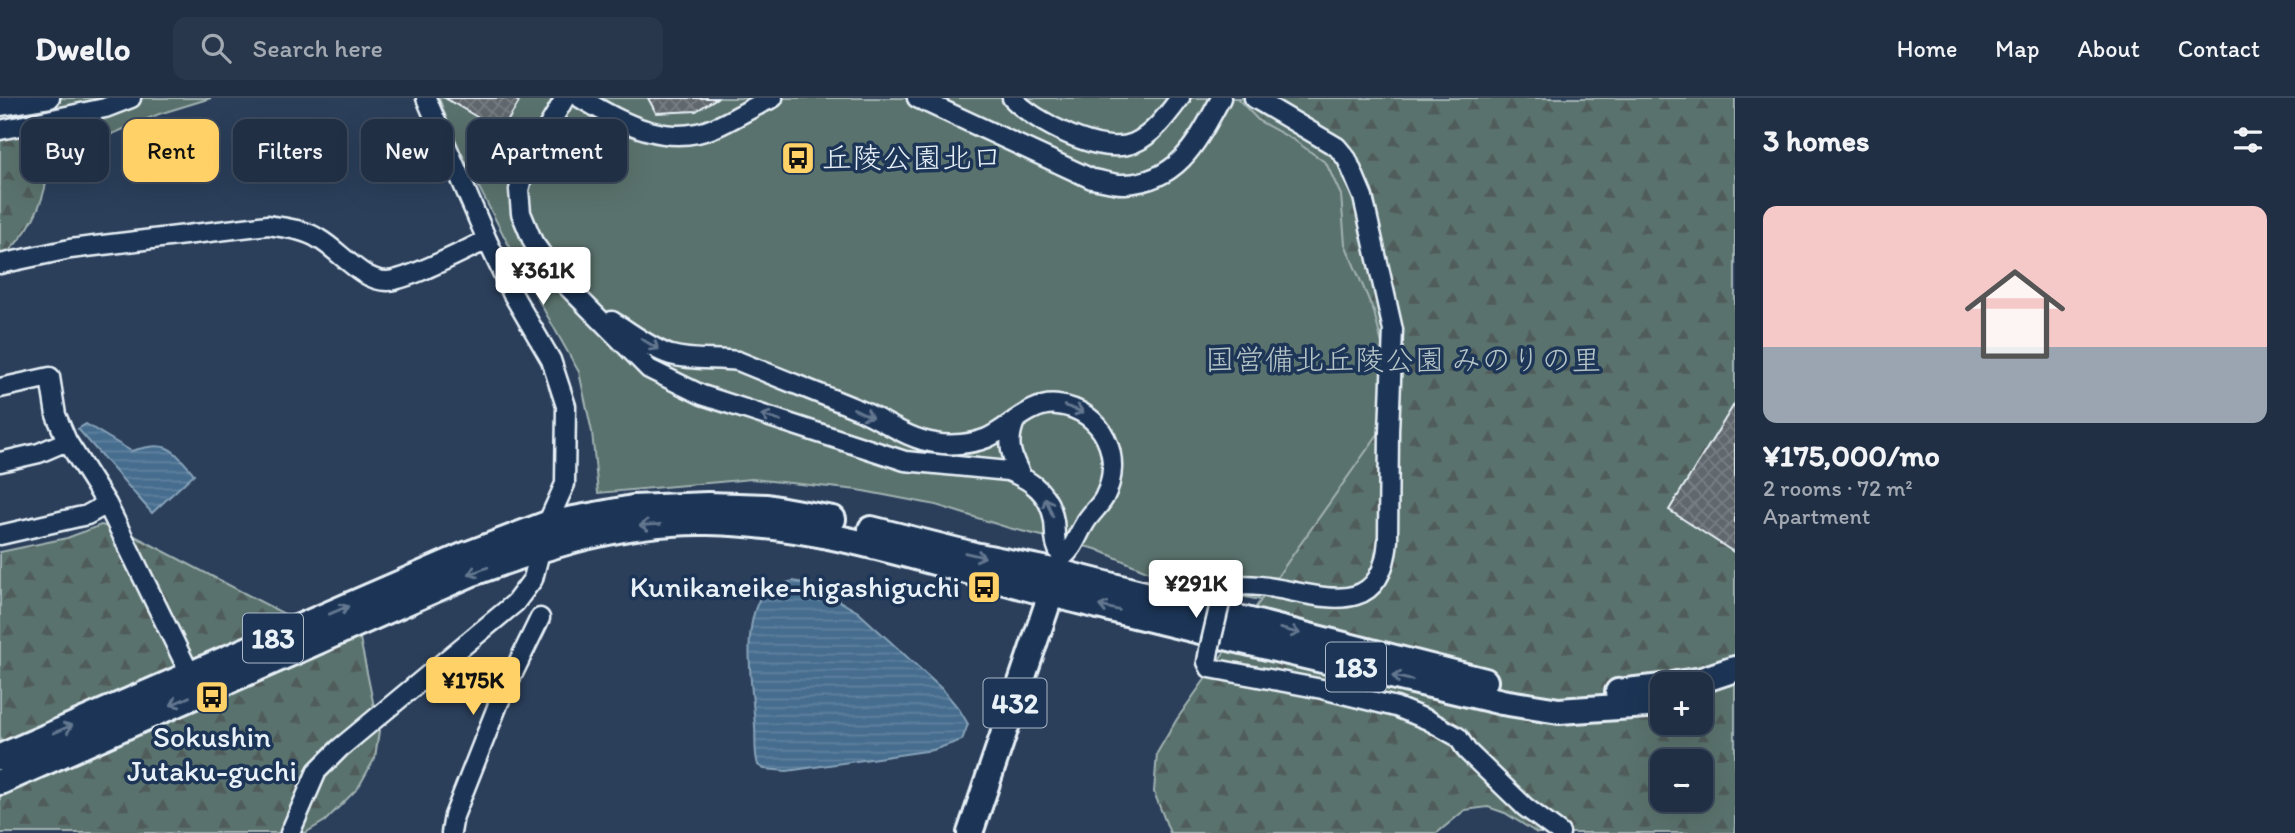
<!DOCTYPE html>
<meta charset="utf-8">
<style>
:root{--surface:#202f44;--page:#28374b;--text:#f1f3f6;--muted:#a2a9b2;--line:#3d4a5d;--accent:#ffd166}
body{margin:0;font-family:Itim,"Klee One",sans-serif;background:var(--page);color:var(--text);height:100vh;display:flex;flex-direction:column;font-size:26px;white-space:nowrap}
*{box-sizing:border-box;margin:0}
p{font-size:23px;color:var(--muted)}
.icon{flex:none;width:38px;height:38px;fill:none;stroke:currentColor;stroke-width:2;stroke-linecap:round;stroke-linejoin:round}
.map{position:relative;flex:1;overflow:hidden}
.drawer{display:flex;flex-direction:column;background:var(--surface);width:560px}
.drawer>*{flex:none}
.guide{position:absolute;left:21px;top:21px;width:665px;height:63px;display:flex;gap:14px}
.fabs{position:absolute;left:1650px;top:574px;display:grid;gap:14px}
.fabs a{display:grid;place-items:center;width:63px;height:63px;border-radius:14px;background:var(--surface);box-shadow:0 7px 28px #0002,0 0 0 2px var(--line);font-size:35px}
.price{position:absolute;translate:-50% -60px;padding:0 16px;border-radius:7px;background:#fff;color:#222;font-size:23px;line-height:46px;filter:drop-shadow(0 2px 4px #0008)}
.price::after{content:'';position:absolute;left:50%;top:42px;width:21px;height:16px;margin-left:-10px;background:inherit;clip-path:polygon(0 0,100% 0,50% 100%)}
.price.active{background:var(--accent);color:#111}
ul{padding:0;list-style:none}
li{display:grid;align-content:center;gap:14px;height:371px;padding:0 28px}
li span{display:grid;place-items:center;height:217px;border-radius:14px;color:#555}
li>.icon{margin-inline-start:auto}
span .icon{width:126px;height:126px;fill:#fffc;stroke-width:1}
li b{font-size:30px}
h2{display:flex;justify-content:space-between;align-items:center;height:84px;padding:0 28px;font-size:30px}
.chip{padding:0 24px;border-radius:14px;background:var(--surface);box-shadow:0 7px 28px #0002,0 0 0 2px var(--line);font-size:24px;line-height:63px}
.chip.active{background:var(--accent);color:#111}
header{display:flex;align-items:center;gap:42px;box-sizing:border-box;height:98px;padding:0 35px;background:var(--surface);border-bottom:2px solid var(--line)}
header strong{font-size:33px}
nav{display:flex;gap:38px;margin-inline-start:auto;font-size:24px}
.search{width:490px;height:63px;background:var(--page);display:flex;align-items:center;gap:18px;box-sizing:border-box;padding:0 24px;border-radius:14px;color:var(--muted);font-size:26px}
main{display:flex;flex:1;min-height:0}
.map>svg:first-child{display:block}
.green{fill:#5a726d;stroke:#a1b2b2;stroke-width:2}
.forest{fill:url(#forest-firs);stroke:#a1b2b2;stroke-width:2;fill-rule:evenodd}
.water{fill:url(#water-rules);stroke:#87a2b8;stroke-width:2}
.building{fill:url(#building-cross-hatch);stroke:#e8f1f8;stroke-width:2}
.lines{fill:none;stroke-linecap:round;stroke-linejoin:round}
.minor-casing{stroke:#e8f1f8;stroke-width:23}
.highway-casing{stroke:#e8f1f8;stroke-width:30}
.minor{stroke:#1d3557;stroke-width:18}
.highway{stroke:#1d3557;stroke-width:24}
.minor-bridge-casing{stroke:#e8f1f8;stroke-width:23;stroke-linecap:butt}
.minor-bridge{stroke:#1d3557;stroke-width:18}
.oneway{stroke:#64778f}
.labels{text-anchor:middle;stroke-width:7;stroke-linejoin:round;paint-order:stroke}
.shield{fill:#1d3557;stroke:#abb9c8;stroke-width:2}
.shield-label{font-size:28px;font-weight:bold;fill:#e8f1f8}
.poi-label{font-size:30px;fill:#e8f1f8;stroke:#1d3557;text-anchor:start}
.park-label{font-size:30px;fill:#b6c5c7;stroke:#1d3557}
</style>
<header>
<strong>Dwello</strong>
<div class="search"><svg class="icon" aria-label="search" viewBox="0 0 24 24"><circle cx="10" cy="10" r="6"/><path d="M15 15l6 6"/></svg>Search here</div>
<nav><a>Home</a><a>Map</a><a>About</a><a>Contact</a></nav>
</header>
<main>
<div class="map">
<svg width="1735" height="735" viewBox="0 0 1735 735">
<defs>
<pattern id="forest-firs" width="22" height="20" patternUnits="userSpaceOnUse" patternTransform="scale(1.75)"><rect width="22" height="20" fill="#5a726d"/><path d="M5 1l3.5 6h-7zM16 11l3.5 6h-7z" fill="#4f5b5a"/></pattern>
<pattern id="water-rules" width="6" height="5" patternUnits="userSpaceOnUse" patternTransform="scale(1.75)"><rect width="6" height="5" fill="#466d8e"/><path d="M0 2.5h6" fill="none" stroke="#61829f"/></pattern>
<pattern id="building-cross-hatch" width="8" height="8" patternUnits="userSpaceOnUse" patternTransform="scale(1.75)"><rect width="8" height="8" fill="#61686d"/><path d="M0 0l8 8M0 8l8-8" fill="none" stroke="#787e83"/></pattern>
</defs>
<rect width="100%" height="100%" fill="#2b3f5b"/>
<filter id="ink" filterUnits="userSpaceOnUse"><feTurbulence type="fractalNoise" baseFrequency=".0143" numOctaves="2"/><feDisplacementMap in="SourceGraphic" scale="14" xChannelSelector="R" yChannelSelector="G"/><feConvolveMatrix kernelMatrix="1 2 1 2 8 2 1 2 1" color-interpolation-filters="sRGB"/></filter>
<g filter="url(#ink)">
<path class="green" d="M0 0H211L159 16 37 68Z
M439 0H1735L1407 530 1240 498 1163 480 1096 451 1009 430 936 407 858 392 752 381 598 395 592 334 579 274 521 171 453 39Z"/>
<path class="forest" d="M0 0 46 7C55 66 49 120 0 161Z
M1237 0H1735V735H1537L1505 715 1488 709 1465 712 1437 735H1170L1154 694 1157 655 1177 621 1378 336 1390 278 1374 214 1345 146 1341 97 1326 65 1294 42 1259 23ZM1662 586H1701V625H1662ZM1662 663H1701V702H1662Z
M101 427 127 434 292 520 350 492 379 633 375 660 358 690 325 723 305 735H0V454L67 440Z"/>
<path class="water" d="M86 326 131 353C168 343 170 348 194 376L152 415 78 331Z
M793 483 812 487 858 514 943 592 959 611 968 626 962 642 933 652 787 673 764 671 758 667C754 654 756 643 755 629 753 591 741 536 760 500 766 490 782 486 793 483Z"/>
<path class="building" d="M445 0H512L519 4 495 44 476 32 482 22Z
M648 0H717L696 13 656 15Z
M1735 305V455L1669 412Z"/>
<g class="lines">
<g class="minor-casing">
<path id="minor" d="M565 0 525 68 519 92 521 115 533 144 559 180 649 271 702 297 905 363 1008 373C1032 382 1050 396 1054 423 1056 441 1053 442 1062 460L1058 474
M580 0C622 24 666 51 716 29 735 21 753 8 773 0
M917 0 1092 81C1102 82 1114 87 1125 86 1180 83 1198 42 1221 0
M1012 0C1035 24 1101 59 1134 45 1153 37 1168 16 1180 0
M0 8 50 0
M0 32 105 10 131 0
M0 166 70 151 268 127C285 130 304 131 319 141 340 153 362 183 387 183 409 182 465 152 487 142
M612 223C629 233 653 252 671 257 693 263 715 260 738 263 779 280 821 296 862 313 886 324 908 341 935 345 951 348 972 346 987 340 1010 330 1031 303 1058 307 1103 312 1125 360 1104 400 1099 409 1090 416 1085 425 1075 441 1076 447 1062 460
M0 290 50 279 56 317 67 343 107 406 190 576
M1015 323C1006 345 1011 359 1022 379
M0 364 39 355 67 343
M0 437 87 417 107 406
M1221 501 1230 489C1287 476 1380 545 1388 442L1389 333 1393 232 1363 99 1347 61 1337 49 1254 0
M1209 552 1207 564 1210 570 1322 591 1396 609 1428 622 1458 639 1467 653 1525 709 1560 735
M290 735 317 673 340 650 515 505 533 481 547 426 565 386 566 308 551 262 512 195 487 142 426 0
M451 735 454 718 499 604 540 520"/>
</g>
<g class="highway-casing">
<path id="highway" d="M871 431 974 457 1058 474 1485 583
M1676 586 1702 582 1735 571
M1618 594 1662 589
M0 659 463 458 547 426 633 410 708 407 767 409 833 421
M0 684 470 476C546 448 625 422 708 424 825 426 938 467 1051 496 1200 535 1351 568 1502 604L1559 613 1662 606
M970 735 1056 481"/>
</g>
<use href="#minor" class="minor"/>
<use href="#highway" class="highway"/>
<g class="minor-bridge-casing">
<path id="minor-bridge" d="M1209 552 1221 501"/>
</g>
<use href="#minor-bridge" class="minor-bridge"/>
</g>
<defs><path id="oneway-shaft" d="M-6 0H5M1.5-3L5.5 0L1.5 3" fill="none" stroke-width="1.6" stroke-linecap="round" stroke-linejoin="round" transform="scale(1.75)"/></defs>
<g class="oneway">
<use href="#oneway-shaft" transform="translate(650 246) rotate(31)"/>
<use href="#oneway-shaft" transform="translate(1074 311) rotate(19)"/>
<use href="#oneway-shaft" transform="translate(863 315) rotate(25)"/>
<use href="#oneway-shaft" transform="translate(771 320) rotate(-162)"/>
<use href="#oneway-shaft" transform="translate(1049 409) rotate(-112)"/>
<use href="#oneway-shaft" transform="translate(650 427) rotate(177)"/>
<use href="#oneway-shaft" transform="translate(975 457) rotate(13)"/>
<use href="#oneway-shaft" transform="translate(478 473) rotate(159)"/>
<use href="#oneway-shaft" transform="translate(1109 510) rotate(-167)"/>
<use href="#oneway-shaft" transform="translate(339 512) rotate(-23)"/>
<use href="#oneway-shaft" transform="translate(1290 533) rotate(14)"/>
<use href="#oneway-shaft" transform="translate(1402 580) rotate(-167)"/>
<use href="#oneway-shaft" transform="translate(180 603) rotate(156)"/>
<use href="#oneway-shaft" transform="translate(63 631) rotate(-23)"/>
</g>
</g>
<defs>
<g id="bus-square" transform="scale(1.75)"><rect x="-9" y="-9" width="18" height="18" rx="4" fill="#ffd166" stroke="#1d3557"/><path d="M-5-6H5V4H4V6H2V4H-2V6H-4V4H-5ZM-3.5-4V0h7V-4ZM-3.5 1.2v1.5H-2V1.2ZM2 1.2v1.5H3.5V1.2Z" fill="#111"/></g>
</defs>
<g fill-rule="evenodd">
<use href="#bus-square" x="798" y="60"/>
<use href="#bus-square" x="984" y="489"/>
<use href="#bus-square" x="212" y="599"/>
</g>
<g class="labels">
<g class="shield">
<rect x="243" y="515.5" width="60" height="49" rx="5"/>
<rect x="1326" y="544.5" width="60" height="49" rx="5"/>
<rect x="983.5" y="580.5" width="63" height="49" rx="5"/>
</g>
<g class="shield-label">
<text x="273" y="550">183</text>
<text x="1356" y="579">183</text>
<text x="1015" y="615">432</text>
</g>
<g class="poi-label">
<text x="822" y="70">丘陵公園北口</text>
<text x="960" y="499" text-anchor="end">Kunikaneike-higashiguchi</text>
<text x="212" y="649" text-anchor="middle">Sokushin<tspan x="212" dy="34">Jutaku-guchi</tspan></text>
</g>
<g class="park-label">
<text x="1403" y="272">国営備北丘陵公園 みのりの里</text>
</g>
</g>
</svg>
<div class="fabs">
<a>+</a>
<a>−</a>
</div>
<b class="price" style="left:543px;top:209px">¥361K</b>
<b class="price" style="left:1196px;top:522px">¥291K</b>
<b class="price active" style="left:473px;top:619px">¥175K</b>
<div class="guide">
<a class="chip">Buy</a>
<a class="chip active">Rent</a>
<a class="chip">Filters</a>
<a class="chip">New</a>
<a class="chip">Apartment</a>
</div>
</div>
<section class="drawer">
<h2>3 homes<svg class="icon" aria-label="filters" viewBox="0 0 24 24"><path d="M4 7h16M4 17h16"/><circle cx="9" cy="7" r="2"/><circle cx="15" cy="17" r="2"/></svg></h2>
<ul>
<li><span style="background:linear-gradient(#f6c9c9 65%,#9aa5b1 0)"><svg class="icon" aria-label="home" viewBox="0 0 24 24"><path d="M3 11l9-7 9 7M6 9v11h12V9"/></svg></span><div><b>¥175,000/mo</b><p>2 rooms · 72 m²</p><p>Apartment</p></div></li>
</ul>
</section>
</main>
